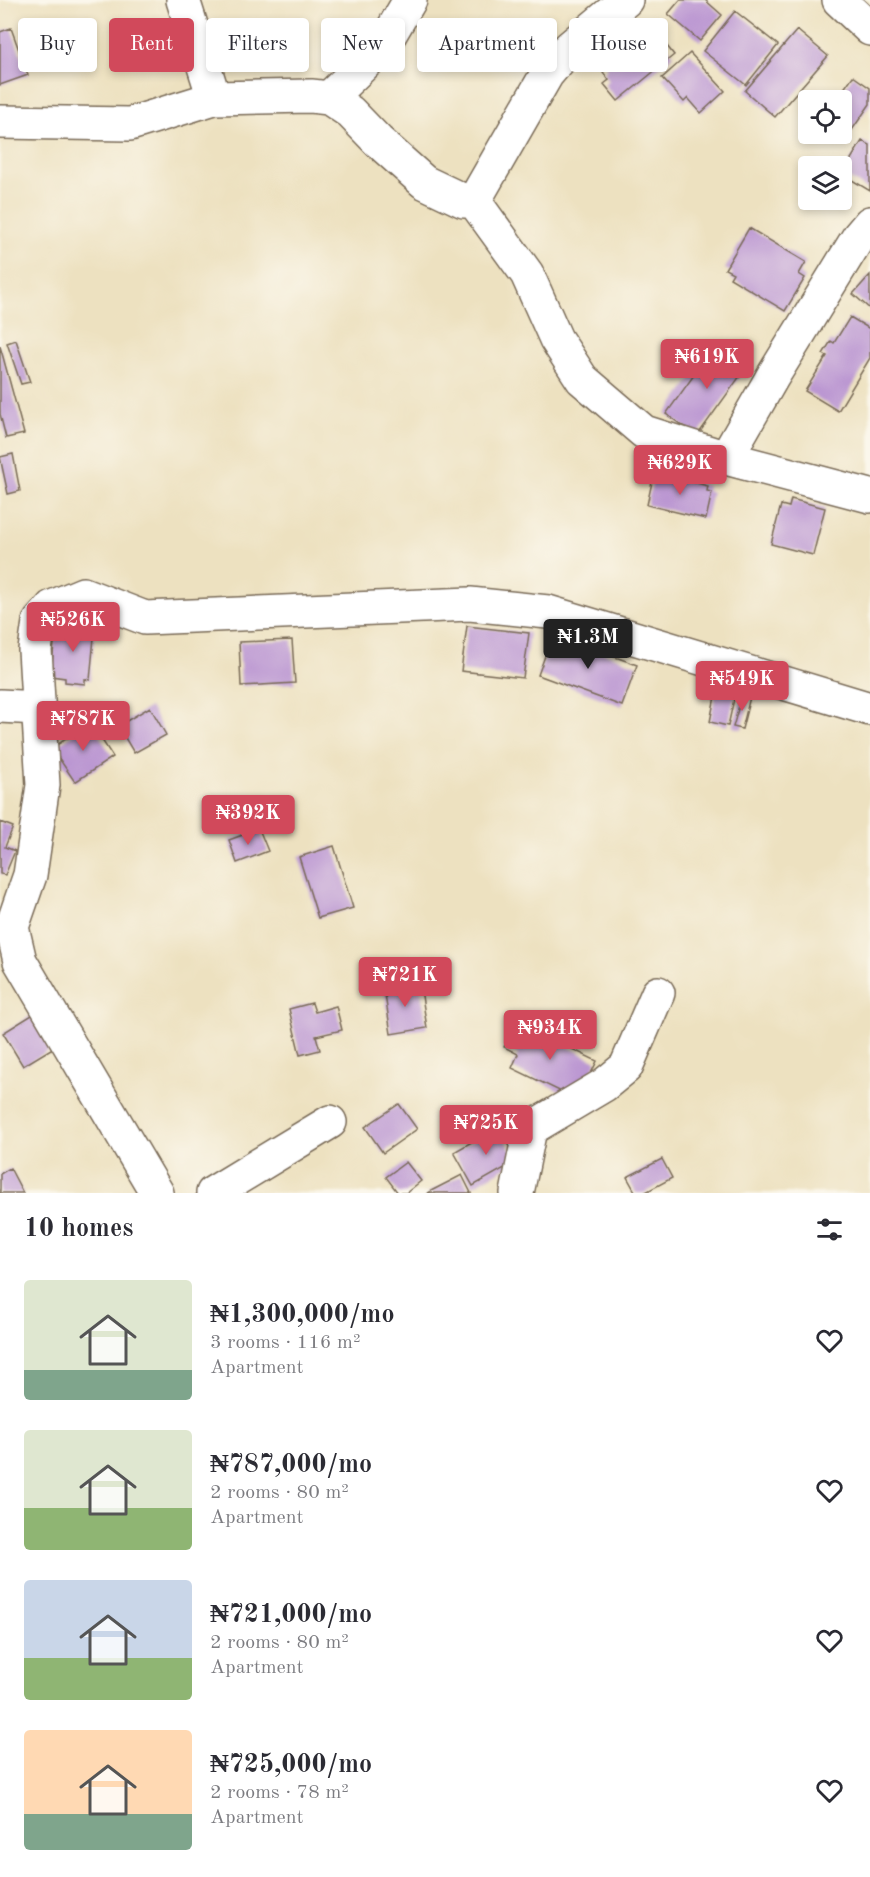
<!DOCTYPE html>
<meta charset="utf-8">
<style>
:root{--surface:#fff;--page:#f2f2f3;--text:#2b2b33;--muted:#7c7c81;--accent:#d1495b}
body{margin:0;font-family:"Old Standard TT",serif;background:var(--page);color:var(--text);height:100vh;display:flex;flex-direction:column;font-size:22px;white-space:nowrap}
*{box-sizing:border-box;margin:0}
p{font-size:20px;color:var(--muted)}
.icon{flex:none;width:33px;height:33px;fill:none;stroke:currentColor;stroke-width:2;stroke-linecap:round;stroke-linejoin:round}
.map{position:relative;height:1193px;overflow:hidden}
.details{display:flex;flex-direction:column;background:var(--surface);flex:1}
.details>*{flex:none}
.top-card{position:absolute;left:18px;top:18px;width:834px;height:54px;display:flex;gap:12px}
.tools{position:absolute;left:798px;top:90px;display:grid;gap:12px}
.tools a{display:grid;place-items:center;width:54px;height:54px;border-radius:6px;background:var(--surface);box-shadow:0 3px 9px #0003;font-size:30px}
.price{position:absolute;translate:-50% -51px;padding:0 14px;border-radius:6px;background:var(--accent);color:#fff;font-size:20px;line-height:39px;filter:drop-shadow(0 2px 3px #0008)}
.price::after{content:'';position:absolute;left:50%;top:36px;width:18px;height:14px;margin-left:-9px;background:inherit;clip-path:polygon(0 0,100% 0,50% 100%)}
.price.selected{background:#222;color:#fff}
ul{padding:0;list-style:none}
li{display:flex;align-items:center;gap:18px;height:150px;padding:0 24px}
li span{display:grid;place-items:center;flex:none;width:168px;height:120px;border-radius:6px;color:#555}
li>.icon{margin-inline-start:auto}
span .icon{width:72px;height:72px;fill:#fffc;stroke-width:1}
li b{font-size:26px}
h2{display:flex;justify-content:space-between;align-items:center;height:72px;padding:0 24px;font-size:26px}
.chip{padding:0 21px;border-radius:6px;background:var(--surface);box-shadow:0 3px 9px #0003;font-size:21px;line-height:54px}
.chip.selected{background:var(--accent);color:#fff}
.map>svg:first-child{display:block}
.building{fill:#bb97d2}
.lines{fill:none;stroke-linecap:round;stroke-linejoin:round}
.minor-casing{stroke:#796a57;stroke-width:36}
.minor{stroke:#fff;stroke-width:33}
</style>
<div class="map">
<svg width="870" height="1193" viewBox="0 0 870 1193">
<rect width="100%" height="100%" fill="#fbf7ec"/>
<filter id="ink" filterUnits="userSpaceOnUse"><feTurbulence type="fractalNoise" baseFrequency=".0167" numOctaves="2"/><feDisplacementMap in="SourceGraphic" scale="12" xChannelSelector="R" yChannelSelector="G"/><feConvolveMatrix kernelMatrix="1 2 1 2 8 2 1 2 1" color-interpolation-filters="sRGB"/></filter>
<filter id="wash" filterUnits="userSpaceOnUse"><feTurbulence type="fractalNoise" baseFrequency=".008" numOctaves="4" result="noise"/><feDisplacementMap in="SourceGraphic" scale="24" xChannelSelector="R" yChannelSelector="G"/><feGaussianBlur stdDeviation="1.35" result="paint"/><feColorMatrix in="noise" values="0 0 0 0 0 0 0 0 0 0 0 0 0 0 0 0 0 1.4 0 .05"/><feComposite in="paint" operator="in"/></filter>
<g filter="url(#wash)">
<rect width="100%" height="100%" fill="#ede1c0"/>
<g id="blocks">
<path class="building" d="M680 0H705L722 15 700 41 668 14Z
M735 11 778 45 746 85 703 51Z
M652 27 674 55 618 101 604 84 609 80 603 72 607 69 605 65Z
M11 28 28 75 0 85V32Z
M797 30 828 56 775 117 745 91Z
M690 53 725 91 701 113 688 98 684 102 662 78Z
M853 76 870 88V104L852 130 842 123V100H836Z
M862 141 870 145V191L842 174Z
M749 228 806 262 799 274 805 278 785 311 730 278 733 273 725 269Z
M870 275V309L853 294Z
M850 317 870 329V358L838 411 805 391 827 356 823 354 831 341 834 343Z
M16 340 30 382 21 384 7 343Z
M717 343 748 365 697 436 666 414Z
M0 346 24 434 6 438 0 414Z
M13 454 20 491 8 494 0 457Z
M654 473 708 486 707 491 712 492 706 519 647 505Z
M791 499 825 508 813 555 771 544 781 505 789 507Z
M56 623 95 627 90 680 85 679V684L65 682V678L51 676Z
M467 626 529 633 523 678 461 671Z
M553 634 637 665 622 706 538 675Z
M292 640 295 683 241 686 239 642Z
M717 686 736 690 728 726 710 722Z
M742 695 750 697 742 729 733 727Z
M150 707 166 735 134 753 118 726Z
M91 723 113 757 75 782 52 748Z
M0 822 13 827 5 847 15 851 5 875 0 874Z
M259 829 268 851 237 863 229 840Z
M334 846 353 908 318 918 299 857Z
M420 983 427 1028 391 1034 384 988Z
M312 1003 315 1012 336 1006 342 1030 316 1036 320 1050 300 1055 289 1009Z
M40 1010 61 1043 23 1066 3 1033Z
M516 1022 597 1061 578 1100 512 1068 518 1054 504 1047Z
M399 1104 417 1129 383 1153 365 1127Z
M498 1127 517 1161 473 1186 454 1152Z
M662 1159 672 1178 644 1193H636L627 1177Z
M406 1162 421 1181 406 1193H398L386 1177Z
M10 1168 23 1193H0V1174Z
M462 1175 471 1193H427Z"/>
</g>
</g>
<g filter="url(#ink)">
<use href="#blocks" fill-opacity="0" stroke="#796a57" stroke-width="1.5"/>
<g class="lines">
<g class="minor-casing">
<path id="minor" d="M183 0 214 98
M626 0 570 47 547 74 474 201 527 274 556 339 582 379 644 432 726 458 870 496
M839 0 870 29
M329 98 383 46 410 0
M0 122 130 124 214 98 311 96 329 98 350 112 378 141 424 182 464 201H474
M726 458 773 376 859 236 870 223
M0 706 38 708
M157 1193 20 961 12 927 30 875 43 785 35 650 39 622 52 607 83 594 145 618 470 604 548 612 870 709
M213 1193 330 1122
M517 1193 530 1129 604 1085 626 1067 658 993"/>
</g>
<use href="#minor" class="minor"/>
</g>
</g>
</svg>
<div class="tools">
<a><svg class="icon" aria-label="locate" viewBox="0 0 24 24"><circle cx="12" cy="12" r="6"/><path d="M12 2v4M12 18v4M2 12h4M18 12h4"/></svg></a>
<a><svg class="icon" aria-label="layers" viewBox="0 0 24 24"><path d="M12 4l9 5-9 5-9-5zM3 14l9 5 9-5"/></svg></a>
</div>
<b class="price" style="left:707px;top:390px">₦619K</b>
<b class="price" style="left:680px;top:496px">₦629K</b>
<b class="price" style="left:73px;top:653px">₦526K</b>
<b class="price selected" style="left:588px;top:670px">₦1.3M</b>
<b class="price" style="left:742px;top:712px">₦549K</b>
<b class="price" style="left:83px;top:752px">₦787K</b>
<b class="price" style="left:248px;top:846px">₦392K</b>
<b class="price" style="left:405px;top:1008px">₦721K</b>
<b class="price" style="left:550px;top:1061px">₦934K</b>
<b class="price" style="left:486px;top:1156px">₦725K</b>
<div class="top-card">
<a class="chip">Buy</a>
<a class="chip selected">Rent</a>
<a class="chip">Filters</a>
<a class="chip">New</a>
<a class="chip">Apartment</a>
<a class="chip">House</a>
</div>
</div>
<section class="details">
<h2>10 homes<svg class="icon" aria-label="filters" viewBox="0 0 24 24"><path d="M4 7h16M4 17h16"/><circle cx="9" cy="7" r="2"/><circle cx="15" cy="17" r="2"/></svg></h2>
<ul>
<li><span style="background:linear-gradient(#dfe7d0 75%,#7fa58c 0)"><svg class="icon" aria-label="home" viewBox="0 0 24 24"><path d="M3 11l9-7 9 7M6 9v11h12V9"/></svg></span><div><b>₦1,300,000/mo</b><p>3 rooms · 116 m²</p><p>Apartment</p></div><svg class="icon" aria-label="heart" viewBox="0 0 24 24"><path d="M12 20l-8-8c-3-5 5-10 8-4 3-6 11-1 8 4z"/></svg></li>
<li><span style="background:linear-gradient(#dfe7d0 65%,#8fb573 0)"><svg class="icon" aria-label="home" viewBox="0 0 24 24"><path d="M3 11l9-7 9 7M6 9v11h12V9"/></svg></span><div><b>₦787,000/mo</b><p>2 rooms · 80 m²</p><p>Apartment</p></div><svg class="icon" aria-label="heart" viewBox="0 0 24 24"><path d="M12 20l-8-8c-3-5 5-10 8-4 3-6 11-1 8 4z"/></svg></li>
<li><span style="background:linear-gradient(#c9d6e8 65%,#8fb573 0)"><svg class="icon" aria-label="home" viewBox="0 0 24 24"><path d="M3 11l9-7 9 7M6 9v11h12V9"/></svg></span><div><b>₦721,000/mo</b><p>2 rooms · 80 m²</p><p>Apartment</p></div><svg class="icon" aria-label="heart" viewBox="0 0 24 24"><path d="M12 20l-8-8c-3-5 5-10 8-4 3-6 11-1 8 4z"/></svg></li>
<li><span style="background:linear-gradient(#ffd9b3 70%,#7fa58c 0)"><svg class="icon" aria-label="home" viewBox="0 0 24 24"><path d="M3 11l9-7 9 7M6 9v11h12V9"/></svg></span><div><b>₦725,000/mo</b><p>2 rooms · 78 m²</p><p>Apartment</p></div><svg class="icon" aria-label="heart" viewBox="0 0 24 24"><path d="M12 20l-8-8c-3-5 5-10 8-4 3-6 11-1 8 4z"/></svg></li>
</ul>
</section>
